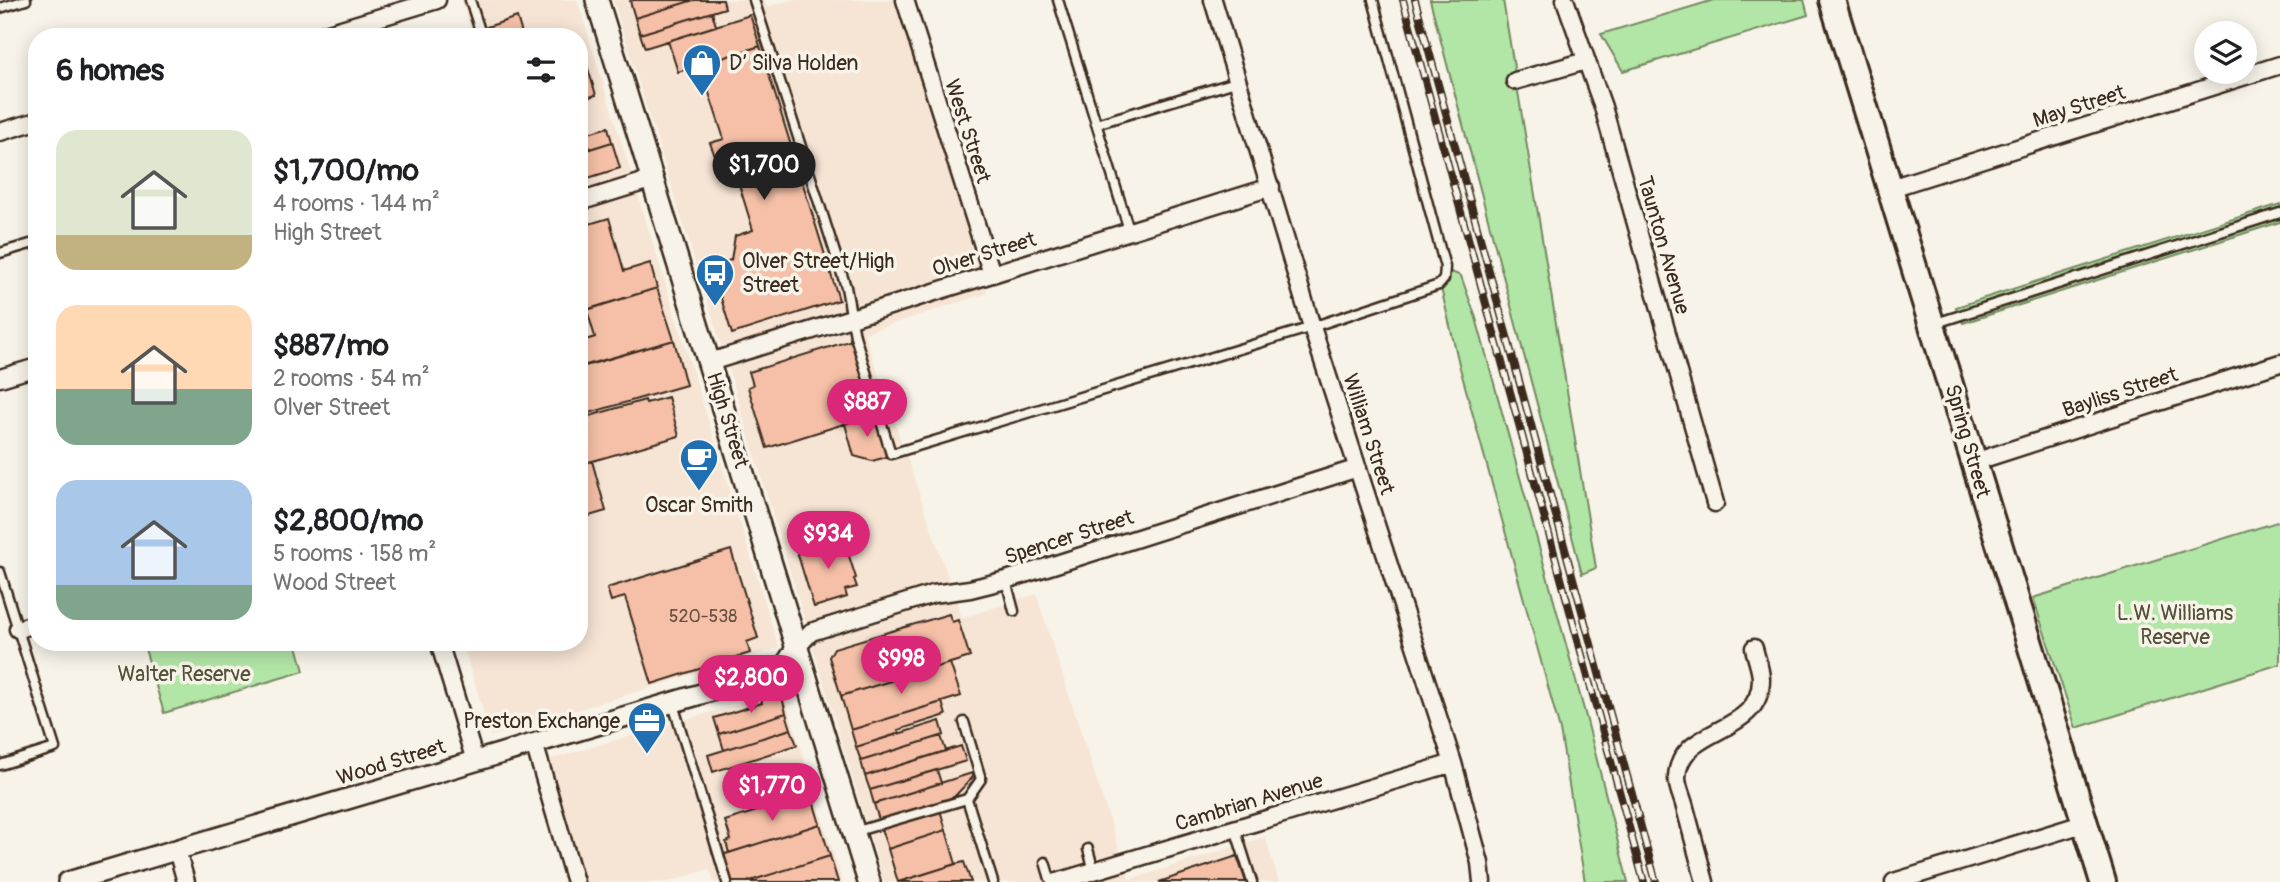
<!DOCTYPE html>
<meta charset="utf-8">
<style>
:root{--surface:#fff;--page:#f2f2f2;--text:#202124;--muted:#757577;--accent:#db2777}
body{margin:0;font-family:Pangolin,sans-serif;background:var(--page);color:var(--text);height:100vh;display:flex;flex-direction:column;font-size:26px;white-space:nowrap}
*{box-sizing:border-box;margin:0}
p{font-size:23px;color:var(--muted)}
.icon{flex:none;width:38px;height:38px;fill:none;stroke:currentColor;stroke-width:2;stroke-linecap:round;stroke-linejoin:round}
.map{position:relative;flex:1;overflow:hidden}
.drawer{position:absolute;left:28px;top:28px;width:560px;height:623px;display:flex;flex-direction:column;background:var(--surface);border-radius:28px;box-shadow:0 4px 18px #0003}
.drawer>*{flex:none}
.fabs{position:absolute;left:2194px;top:21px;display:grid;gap:14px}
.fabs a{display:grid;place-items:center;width:63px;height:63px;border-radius:50%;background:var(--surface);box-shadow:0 4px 18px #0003;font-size:35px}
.price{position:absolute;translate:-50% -60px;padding:0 16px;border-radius:24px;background:var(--accent);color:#fff;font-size:23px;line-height:46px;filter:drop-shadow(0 2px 4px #0008)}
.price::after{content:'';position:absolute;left:50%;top:42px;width:21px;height:16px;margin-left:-10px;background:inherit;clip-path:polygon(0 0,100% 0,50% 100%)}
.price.on{background:#222;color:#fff}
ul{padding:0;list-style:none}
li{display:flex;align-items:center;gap:21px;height:175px;padding:0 28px}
li span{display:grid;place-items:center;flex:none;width:196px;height:140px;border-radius:21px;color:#555}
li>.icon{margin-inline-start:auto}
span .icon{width:84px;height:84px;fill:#fffc;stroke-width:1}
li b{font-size:30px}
h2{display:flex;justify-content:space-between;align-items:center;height:84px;padding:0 28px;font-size:30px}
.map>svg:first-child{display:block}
.built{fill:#f6e4d4}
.green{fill:#b2e6a7;stroke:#768862;stroke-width:2}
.building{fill:#f5c0a7;stroke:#3b2a1e;stroke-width:2}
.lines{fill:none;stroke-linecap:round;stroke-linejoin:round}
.service-casing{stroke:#3b2a1e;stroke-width:13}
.minor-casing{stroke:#3b2a1e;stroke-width:21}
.tertiary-casing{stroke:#3b2a1e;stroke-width:24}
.secondary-casing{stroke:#3b2a1e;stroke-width:26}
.primary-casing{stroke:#3b2a1e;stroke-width:30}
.service{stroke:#f7f3e8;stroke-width:8}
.minor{stroke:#f7f3e8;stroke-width:16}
.tertiary{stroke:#f7f3e8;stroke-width:19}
.secondary{stroke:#f7f3e8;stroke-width:21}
.primary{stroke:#f7f3e8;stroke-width:24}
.rail-casing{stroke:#3b2a1e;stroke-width:8}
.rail{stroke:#f7f3e8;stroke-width:5;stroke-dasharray:16;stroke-linecap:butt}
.labels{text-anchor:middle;stroke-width:7;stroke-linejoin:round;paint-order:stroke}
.number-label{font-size:18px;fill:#6a5040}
.poi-label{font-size:21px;fill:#3b2a1e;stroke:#f7f3e8;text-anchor:start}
.street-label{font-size:21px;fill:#3b2a1e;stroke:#f7f3e8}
.park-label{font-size:21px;fill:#535039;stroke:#f7f3e8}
</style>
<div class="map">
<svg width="2280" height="882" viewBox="0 0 2280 882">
<rect width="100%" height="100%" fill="#f7f3e8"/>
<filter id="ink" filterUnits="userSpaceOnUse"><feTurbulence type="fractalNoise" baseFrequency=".0143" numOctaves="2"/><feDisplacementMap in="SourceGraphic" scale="14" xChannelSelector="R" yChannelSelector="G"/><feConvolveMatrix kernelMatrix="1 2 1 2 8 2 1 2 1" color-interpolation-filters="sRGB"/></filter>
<g filter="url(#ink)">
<path class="built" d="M461 0H577L779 648 491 736 462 642H579V37H473Z
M613 0H764L767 7 792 0H894L987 293 864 333 962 618 1036 594 1129 880 1265 837 1279 882H884L730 373Z
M783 691 842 882H714L709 869 669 882H581L545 761Z"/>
<path class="green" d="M1430 0H1503L1596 568 1582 574Z
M1714 0H1804L1808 15 1623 71 1601 34Z
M2280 204V222L1963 323 1956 307Z
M1442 268 1461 276 1476 318 1586 717 1628 882H1585L1560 730 1460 368 1439 280Z
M2280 521V664L2076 728 2033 598Z
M143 642H296L304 671 164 713Z"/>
<path class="building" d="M634 0H694L635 18 630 1Z
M694 0H723L725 8 640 34 635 18Z
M712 12 716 26 645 48 640 34Z
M750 15 760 46 678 72 668 41Z
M517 17 523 37H490L487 27Z
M760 46 839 300 732 334 711 266 731 260 735 236 753 230 733 165 720 169 710 143 724 139 700 65Z
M586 62 596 95 579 100V64Z
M608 127 612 142 590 149 589 146 579 149V136Z
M612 142 620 168 588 178 580 152Z
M609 218 624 271 650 263 657 288 579 312V227Z
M657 288 674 340 585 366 579 342 595 337 587 310Z
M674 340 686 385 579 416V367Z
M852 340 876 414 767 448 748 387 753 385 749 372Z
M668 397 679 436 579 465V419L645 400 646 403Z
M876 414 887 457 872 461 854 456 845 424Z
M592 461 606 511 579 519V465Z
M843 537 856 578 854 579 857 587 845 590 847 597 814 607 797 552Z
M731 550 758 638 747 642 750 653 652 684 625 597 611 601 607 588Z
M949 614 952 622 958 620 970 657 841 696 829 657 834 648Z
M950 663 961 696 851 730 841 696Z
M778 695 782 697 786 713 719 734 714 718 762 703 761 699Z
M942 702 946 715 898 730 900 733 856 747 851 730Z
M786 713 791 729 724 750 719 734Z
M940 721 944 735 861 761 856 747Z
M791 729 797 745 713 772 708 755Z
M941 736 946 751 865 776 861 761Z
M961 746 966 761 870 790 865 776Z
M937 770 941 783 874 804 870 790Z
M972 773 973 777 954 797 879 820 874 804Z
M811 794 820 824 729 853 726 842 731 840 725 821Z
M940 810 946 830 888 849 881 829Z
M820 824 830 856 747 882H731L722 855Z
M946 830 956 864 898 882 888 849Z
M830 856 838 882H747Z
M1237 856 1246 882H1159Z
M964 862 971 882H899L956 864Z"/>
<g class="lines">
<g class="service-casing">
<path id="service" d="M470 0 482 37
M754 0 846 287 855 336 891 454 1312 327 1439 285 1444 279 1445 267 1373 0
M1058 0 1129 230
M0 8 26 0
M1096 124 1239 81
M0 253 37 242
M1933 324 2280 213
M0 572 55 748 0 765
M1006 580 1014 611
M673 704 727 882
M967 799 993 882
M1235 828 1252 882
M854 832 967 799 981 779 964 722
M1088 849 1094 871
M1045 862 1051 882"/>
</g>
<g class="minor-casing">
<path id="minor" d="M905 0 992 274
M1213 0 1312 327 1453 763 1480 863 1482 882
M1565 0 1603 107 1715 503
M315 37 437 0
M1515 81 1586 61
M0 132 37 121
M1891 188 2280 65
M579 202 653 179
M710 362 1271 187
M0 378 37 367
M1974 462 2280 363
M18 629 37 623
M439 642 475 761
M797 647 811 632 933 594 970 589 1006 580 1358 468
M534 743 575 882
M177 850 186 882
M1057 882 1453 763
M1705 882C1698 856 1691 830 1684 804 1682 797 1677 786 1677 778 1678 725 1761 737 1761 679 1761 669 1756 658 1754 648
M1894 882 2086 823"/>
</g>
<g class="tertiary-casing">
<path id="tertiary" d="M68 882 775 672 784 667 797 647"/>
</g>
<g class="secondary-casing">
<path id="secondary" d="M597 0 869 882"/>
</g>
<g class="primary-casing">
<path id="primary" d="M1832 0 2103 882"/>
</g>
<use href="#service" class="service"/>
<use href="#minor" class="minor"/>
<use href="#tertiary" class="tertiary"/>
<use href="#secondary" class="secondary"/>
<use href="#primary" class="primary"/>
<g class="rail-casing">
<path id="rail" d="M1403 0 1644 882
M1415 0 1656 882"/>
</g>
<use href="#rail" class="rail"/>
</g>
</g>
<defs>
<g id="shop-pin" transform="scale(2.0125)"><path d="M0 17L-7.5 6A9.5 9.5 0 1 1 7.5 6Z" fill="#1f6fb2" stroke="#f7f3e8"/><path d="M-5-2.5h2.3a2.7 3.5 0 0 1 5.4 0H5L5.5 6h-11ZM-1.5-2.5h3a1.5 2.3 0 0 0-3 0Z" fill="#fff"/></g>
<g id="bus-pin" transform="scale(2.0125)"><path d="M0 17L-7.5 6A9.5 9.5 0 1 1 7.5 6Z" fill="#1f6fb2" stroke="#f7f3e8"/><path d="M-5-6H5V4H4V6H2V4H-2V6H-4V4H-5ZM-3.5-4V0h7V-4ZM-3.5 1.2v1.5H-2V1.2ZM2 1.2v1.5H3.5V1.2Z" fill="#fff"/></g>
<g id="cafe-pin" transform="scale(2.0125)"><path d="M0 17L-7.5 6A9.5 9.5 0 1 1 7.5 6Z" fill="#1f6fb2" stroke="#f7f3e8"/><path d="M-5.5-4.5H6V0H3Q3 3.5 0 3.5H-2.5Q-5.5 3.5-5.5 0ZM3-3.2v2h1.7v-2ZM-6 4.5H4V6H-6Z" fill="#fff"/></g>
<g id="office-pin" transform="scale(2.0125)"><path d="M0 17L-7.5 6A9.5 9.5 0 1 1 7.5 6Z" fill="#1f6fb2" stroke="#f7f3e8"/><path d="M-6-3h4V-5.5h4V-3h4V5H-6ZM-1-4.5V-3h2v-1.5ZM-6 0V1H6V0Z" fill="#fff"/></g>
</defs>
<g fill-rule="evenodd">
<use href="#shop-pin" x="702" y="63"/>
<use href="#bus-pin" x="715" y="273"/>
<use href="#cafe-pin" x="699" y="458"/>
<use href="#office-pin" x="647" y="721"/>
</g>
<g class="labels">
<g class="number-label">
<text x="703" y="622">520-538</text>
</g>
<g class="poi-label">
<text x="729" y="70">D’ Silva Holden</text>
<text x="742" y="268">Olver Street/High<tspan x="742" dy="24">Street</tspan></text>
<text x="699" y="512" text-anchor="middle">Oscar Smith</text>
<text x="620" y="728" text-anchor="end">Preston Exchange</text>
</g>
<g class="street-label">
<text transform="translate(2079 106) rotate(-18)" y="7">May Street</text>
<text transform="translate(968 131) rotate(72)" y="7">West Street</text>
<text transform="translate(1664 245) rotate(74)" y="7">Taunton Avenue</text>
<text transform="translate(984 254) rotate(-17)" y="7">Olver Street</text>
<text transform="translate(2120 392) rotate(-18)" y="7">Bayliss Street</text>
<text transform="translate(728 420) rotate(73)" y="7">High Street</text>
<text transform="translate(1369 434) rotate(72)" y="7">William Street</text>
<text transform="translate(1968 441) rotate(74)" y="7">Spring Street</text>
<text transform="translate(1069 537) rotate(-18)" y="7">Spencer Street</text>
<text transform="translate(391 762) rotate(-17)" y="7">Wood Street</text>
<text transform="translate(1249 802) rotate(-17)" y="7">Cambrian Avenue</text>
</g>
<g class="park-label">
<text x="2175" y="620">L.W. Williams<tspan x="2175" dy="24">Reserve</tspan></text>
<text x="184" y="681">Walter Reserve</text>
</g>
</g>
</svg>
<div class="fabs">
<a><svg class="icon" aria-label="layers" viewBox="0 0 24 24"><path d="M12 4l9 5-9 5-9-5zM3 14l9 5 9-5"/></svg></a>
</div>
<b class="price on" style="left:764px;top:202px">$1,700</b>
<b class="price" style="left:867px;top:439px">$887</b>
<b class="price" style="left:828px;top:571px">$934</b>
<b class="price" style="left:901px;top:696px">$998</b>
<b class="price" style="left:751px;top:715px">$2,800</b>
<b class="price" style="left:772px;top:823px">$1,770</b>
<section class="drawer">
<h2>6 homes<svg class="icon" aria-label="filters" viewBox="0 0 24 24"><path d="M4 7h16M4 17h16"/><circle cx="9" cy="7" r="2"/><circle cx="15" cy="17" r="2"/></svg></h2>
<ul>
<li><span style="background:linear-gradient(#dfe7d0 75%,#c2b280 0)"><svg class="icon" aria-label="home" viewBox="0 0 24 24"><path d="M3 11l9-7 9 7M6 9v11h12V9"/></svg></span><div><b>$1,700/mo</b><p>4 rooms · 144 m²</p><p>High Street</p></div></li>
<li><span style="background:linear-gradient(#ffd9b3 60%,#7fa58c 0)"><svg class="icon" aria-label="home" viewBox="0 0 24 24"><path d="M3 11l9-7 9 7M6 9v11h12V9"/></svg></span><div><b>$887/mo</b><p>2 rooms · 54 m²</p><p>Olver Street</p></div></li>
<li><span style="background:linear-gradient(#a9c7e8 75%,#7fa58c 0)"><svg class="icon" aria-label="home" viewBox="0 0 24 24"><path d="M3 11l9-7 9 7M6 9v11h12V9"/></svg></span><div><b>$2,800/mo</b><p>5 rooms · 158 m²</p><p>Wood Street</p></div></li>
</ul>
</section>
</div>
